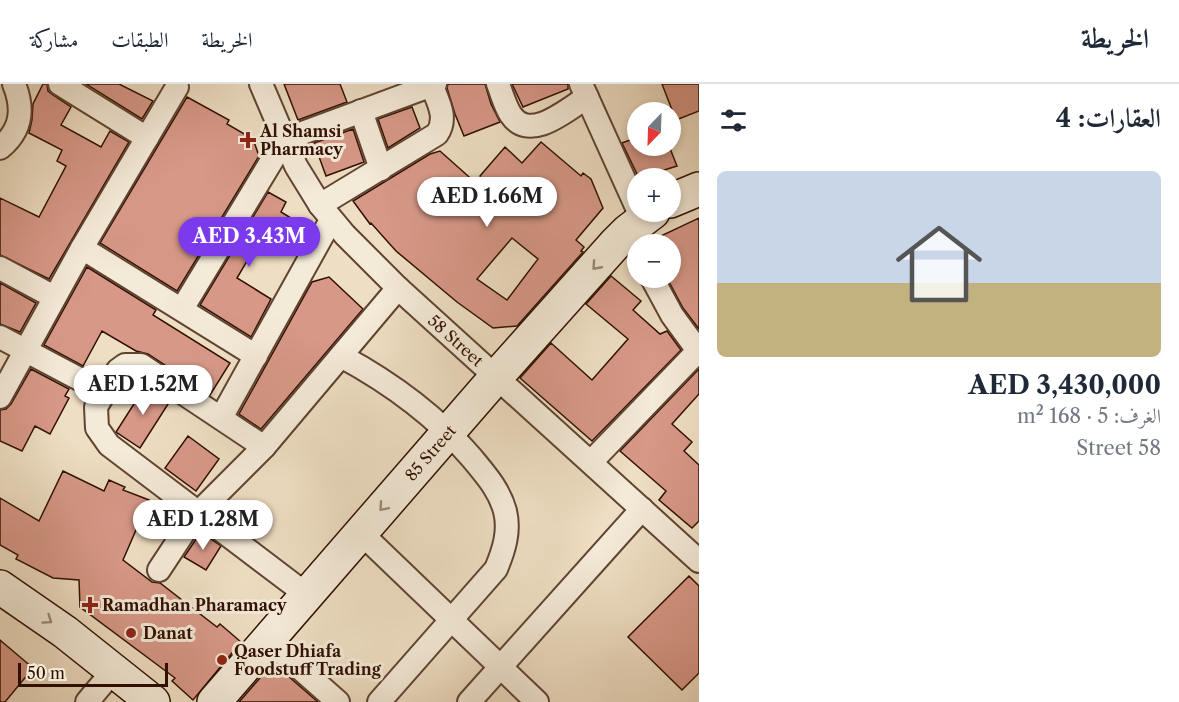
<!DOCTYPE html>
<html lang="ar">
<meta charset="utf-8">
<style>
:root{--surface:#fff;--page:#f2f2f3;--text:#1f2937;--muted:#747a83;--line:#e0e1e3;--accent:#7c3aed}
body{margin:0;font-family:"Libre Caslon Text",Amiri,serif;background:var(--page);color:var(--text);direction:rtl;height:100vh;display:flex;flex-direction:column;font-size:22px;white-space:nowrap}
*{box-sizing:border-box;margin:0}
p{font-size:20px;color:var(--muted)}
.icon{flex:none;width:33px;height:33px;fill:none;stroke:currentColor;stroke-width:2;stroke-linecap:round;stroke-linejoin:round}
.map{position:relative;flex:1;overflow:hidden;direction:ltr}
.side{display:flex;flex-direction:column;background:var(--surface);width:480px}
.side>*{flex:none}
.needle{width:39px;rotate:203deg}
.buttons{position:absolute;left:627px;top:18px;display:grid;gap:12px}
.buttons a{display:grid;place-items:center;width:54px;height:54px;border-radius:50%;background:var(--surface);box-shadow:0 3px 9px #0003;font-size:30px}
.scale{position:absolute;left:18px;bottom:15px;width:150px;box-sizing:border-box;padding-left:6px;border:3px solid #311002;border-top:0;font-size:16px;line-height:21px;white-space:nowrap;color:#311002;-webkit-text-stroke:4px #f4ead8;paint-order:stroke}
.price{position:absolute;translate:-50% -51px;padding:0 14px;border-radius:21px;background:#fff;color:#222;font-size:20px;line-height:39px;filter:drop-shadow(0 2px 3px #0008)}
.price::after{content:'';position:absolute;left:50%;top:36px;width:18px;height:14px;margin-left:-9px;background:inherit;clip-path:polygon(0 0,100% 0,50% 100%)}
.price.on{background:var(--accent);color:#fff}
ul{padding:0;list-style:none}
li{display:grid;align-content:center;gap:12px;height:318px;padding:0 18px}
li span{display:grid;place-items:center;height:186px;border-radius:9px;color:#555}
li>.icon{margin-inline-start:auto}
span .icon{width:108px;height:108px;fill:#fffc;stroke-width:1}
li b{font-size:26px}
h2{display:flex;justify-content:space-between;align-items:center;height:72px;padding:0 18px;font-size:26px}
header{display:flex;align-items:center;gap:36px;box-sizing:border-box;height:84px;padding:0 30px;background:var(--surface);border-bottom:2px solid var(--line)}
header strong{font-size:28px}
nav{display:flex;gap:33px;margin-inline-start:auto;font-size:21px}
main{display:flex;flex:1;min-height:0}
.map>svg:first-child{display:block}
.building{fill:#d79887;stroke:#311002;stroke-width:1.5;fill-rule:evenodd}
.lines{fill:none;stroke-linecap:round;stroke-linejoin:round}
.minor-casing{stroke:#604432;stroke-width:26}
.secondary-casing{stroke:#311002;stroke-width:36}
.minor{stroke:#f4ead8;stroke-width:22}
.secondary{stroke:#f4ead8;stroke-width:33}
.oneway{stroke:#9c8878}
.poi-dot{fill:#8f2418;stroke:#f4ead8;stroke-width:2}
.labels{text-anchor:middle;stroke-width:6;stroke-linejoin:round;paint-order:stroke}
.poi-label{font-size:16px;font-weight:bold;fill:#311002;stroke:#f4ead8;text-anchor:start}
.street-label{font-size:16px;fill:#311002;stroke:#f4ead8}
</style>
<header>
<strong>الخريطة</strong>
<nav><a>الخريطة</a><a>الطبقات</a><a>مشاركة</a></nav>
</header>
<main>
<section class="side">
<h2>العقارات: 4<svg class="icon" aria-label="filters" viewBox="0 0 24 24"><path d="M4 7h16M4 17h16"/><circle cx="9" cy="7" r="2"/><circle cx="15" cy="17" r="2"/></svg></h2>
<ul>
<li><span style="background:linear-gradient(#c9d6e8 60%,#c2b280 0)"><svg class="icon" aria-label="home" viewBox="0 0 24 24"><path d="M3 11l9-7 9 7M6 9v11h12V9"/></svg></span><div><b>AED 3,430,000</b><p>الغرف: 5 · 168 m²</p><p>58 Street</p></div></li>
</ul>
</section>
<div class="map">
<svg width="699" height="618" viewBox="0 0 699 618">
<rect width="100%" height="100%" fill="#eedec3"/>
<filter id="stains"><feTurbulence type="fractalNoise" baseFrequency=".00333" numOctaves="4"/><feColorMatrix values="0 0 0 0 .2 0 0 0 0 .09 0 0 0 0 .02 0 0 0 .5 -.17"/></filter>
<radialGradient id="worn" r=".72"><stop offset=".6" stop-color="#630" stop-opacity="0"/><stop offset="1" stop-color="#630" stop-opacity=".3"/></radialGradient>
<path class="building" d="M43 0H47L48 7 53 11 71 23 61 41 101 63 110 47 129 58 49 195 0 171V114L39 133 66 82 57 77 62 66 29 49 32 36 33 20Z
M86 0H119L153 17 142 35Z
M284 0H340L347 18 298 36Z
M448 0H485L491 20 500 38 464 52 455 30 447 4Z
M512 0H568V5L523 23Z
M662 0H699V27L676 36Z
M187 13 229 36 227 40 253 55 259 72 177 207 100 159Z
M412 23 420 44 388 64 378 35Z
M353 45 364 78 326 92 314 59Z
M638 53V62H669L677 82 639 94 622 59Z
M541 58 581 92 583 89 591 95 603 124 576 156 584 163 581 167 583 168 517 242 493 244 457 218 396 167 371 139 370 140 353 117 430 70 440 67 486 108 480 92 505 63 522 79ZM512 154 538 175 507 216 477 195Z
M268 108 286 118 281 128 299 139 282 167 260 155 237 194 271 215 251 253 200 221Z
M699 134V245L683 224 667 194H670V160H644Z
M87 183 156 226 153 231 230 279 210 311 148 270 136 267 102 247 83 282 44 261Z
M611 192 641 217 633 226 660 250 667 247 681 266 592 357 520 294 551 259 592 296 628 255 586 220Z
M329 193 363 225 261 345 239 330 312 198Z
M0 199 36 219 20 248 0 240Z
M31 285 69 305 65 312 69 314 50 350 35 342 22 367 0 357V326L6 325 11 320Z
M699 285V310L672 340 692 358 684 367 699 381V437L692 444 659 416 666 407 620 367Z
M146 301 170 317 140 364 116 348Z
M188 352 219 375 196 407 165 384Z
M63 387 104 407 109 396 125 403 123 406 149 416 123 476 152 498 160 499 217 543 220 540 241 558 193 616 172 597 175 594 80 523 79 496 53 494 16 475 18 471 0 461V414L39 437Z
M201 448 221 462 206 486 184 473Z
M689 492 699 502V589L682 606 628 553Z
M0 556 33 584 5 618H0Z
M273 579 318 618H239Z"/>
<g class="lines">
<g class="minor-casing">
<g id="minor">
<path d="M60 0 147 54"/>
<path id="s1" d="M261 0 296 82 320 121 345 151 398 204 699 477"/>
<path d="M498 0C502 10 505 22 511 31 530 59 568 25 587 13"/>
<path d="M581 0 638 126"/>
<path d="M361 27 381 85"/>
<path d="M0 64C22 46 24 25 14 0"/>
<path d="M320 121 437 50C448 34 438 18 432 2"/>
<path d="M82 164 256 272"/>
<path d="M0 184 54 213"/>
<path d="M652 194 672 231 699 268"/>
<path d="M182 225 274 73 285 59 297 51 435 0"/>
<path d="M0 253 104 308"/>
<path d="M341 272C391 299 434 330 471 373 485 390 499 405 505 427 510 447 504 466 496 485L379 618"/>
<path d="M0 313 82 164 177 3"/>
<path d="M221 334 331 136"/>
<path d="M264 363 141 281H125L118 286 96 323 97 344 109 361 307 511"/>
<path d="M591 378 698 267"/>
<path d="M361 449 537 618"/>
<path d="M159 486 184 448 199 428 264 363 398 204"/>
<path d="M268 556 338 618"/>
<path d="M87 618 114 586"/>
<path d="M469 618 642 425"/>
</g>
</g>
<g class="secondary-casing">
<g id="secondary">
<path d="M670 117 699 105"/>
<path d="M0 503 65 548 153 618"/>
<path id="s2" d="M214 618 497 292 615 160 628 147 653 128"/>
</g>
</g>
<use href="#minor" class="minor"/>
<use href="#secondary" class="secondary"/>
</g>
<defs><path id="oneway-chevron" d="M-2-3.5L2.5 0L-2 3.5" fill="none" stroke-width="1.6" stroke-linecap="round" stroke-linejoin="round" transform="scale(1.5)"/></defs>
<g class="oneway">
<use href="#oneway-chevron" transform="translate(596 182) rotate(132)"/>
<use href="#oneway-chevron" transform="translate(383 423) rotate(131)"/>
<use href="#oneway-chevron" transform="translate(48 536) rotate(35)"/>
</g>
<g class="poi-dot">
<path d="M245 47h6v6h6v6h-6v6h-6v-6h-6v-6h6z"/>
<path d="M87 512h6v6h6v6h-6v6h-6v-6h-6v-6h6z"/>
<circle cx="131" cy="549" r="6"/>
<circle cx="222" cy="576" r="6"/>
</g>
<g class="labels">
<g class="poi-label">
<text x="260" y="53">Al Shamsi<tspan x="260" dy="18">Pharmacy</tspan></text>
<text x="102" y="527">Ramadhan Pharamacy</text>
<text x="143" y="555">Danat</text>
<text x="234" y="573">Qaser Dhiafa<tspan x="234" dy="18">Foodstuff Trading</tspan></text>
</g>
<g class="street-label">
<text dy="6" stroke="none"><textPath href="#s1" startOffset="327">58 Street</textPath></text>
<text dy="6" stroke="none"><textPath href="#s2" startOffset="330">85 Street</textPath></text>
</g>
</g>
<rect width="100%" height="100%" filter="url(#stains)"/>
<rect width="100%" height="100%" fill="url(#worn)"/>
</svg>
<div class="buttons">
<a><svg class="needle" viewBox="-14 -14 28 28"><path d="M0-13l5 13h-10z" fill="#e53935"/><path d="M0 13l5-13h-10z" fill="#747a83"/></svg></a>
<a>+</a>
<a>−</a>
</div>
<div class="scale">50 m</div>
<b class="price" style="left:487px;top:144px">AED 1.66M</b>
<b class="price on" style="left:249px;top:184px">AED 3.43M</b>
<b class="price" style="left:143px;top:332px">AED 1.52M</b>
<b class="price" style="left:203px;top:467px">AED 1.28M</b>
</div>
</main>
